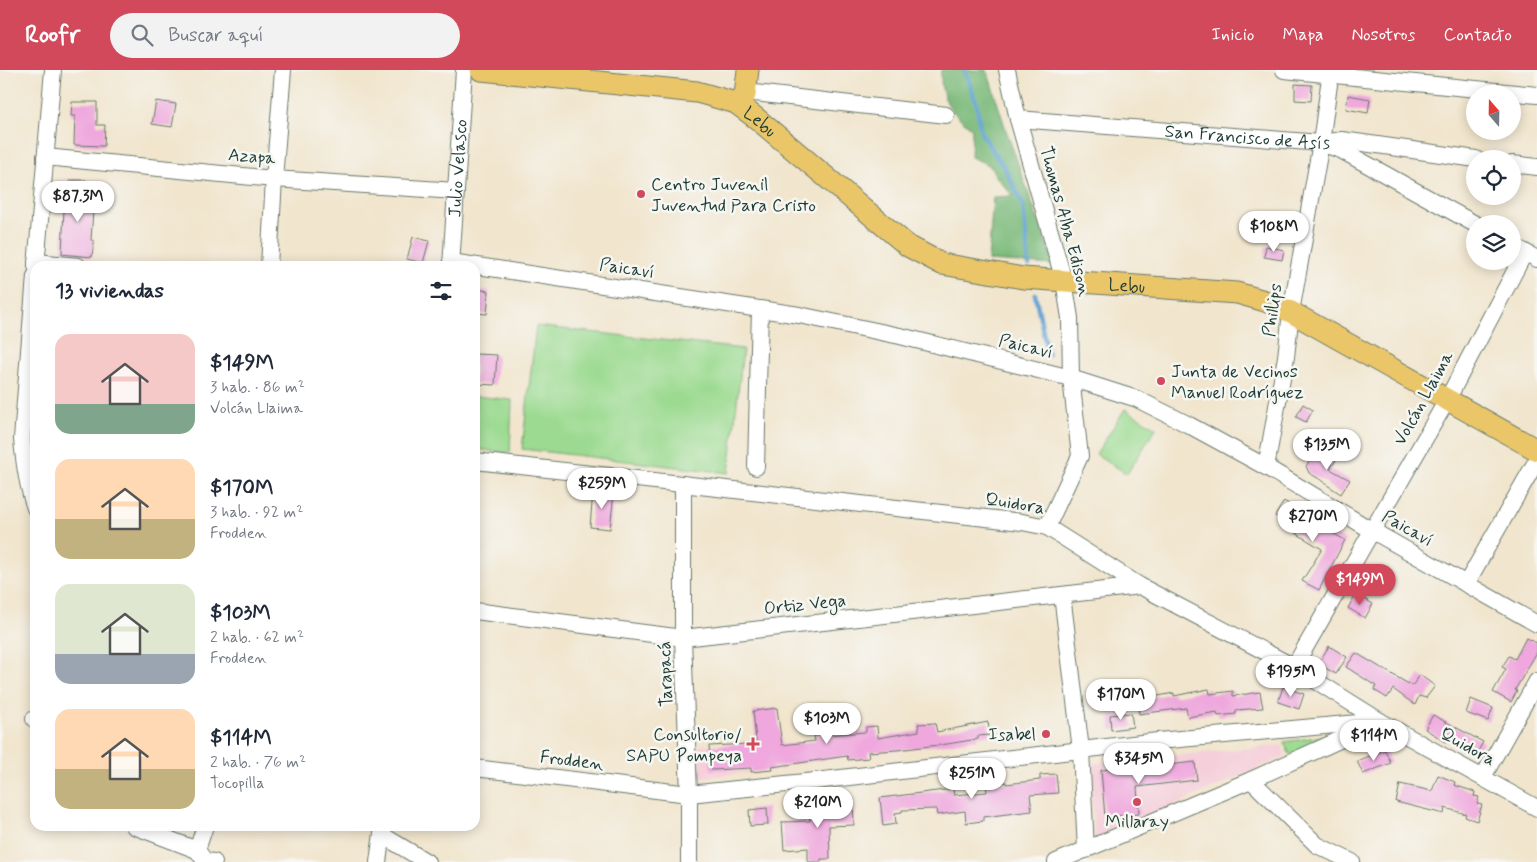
<!DOCTYPE html>
<html lang="es">
<meta charset="utf-8">
<style>
:root{--surface:#fff;--page:#f2f2f3;--text:#1f2937;--muted:#747a83;--accent:#d1495b}
body{margin:0;font-family:Mynerve,sans-serif;background:var(--page);color:var(--text);height:100vh;display:flex;flex-direction:column;font-size:19px;white-space:nowrap}
*{box-sizing:border-box;margin:0}
p{font-size:16px;color:var(--muted)}
.icon{flex:none;width:28px;height:28px;fill:none;stroke:currentColor;stroke-width:2;stroke-linecap:round;stroke-linejoin:round}
.map{position:relative;flex:1;overflow:hidden}
.details{position:absolute;left:30px;top:191px;width:450px;height:570px;display:flex;flex-direction:column;background:var(--surface);border-radius:15px;box-shadow:0 2px 12px #0003}
.details>*{flex:none}
.needle{width:32px;rotate:340deg}
.fabs{position:absolute;left:1466px;top:15px;display:grid;gap:10px}
.fabs a{display:grid;place-items:center;width:55px;height:55px;border-radius:50%;background:var(--surface);box-shadow:0 2px 12px #0003;font-size:25px}
.price{position:absolute;translate:-50% -42px;padding:0 11px;border-radius:18px;background:#fff;color:#222;font-size:16px;line-height:32px;filter:drop-shadow(0 1px 2px #0008)}
.price::after{content:'';position:absolute;left:50%;top:30px;width:15px;height:11px;margin-left:-8px;background:inherit;clip-path:polygon(0 0,100% 0,50% 100%)}
.price.selected{background:var(--accent);color:#fff}
ul{padding:0;list-style:none}
li{display:flex;align-items:center;gap:15px;height:125px;padding:0 25px}
li span{display:grid;place-items:center;flex:none;width:140px;height:100px;border-radius:15px;color:#555}
li>.icon{margin-inline-start:auto}
span .icon{width:60px;height:60px;fill:#fffc;stroke-width:1}
li b{font-size:21px}
h2{display:flex;justify-content:space-between;align-items:center;height:60px;padding:0 25px;font-size:21px}
header{display:flex;align-items:center;gap:30px;box-sizing:border-box;height:70px;padding:0 25px;background:var(--accent);color:#fff}
header strong{font-size:24px}
nav{display:flex;gap:28px;margin-inline-start:auto;font-size:18px}
.search{width:350px;height:45px;background:var(--page);display:flex;align-items:center;gap:12px;box-sizing:border-box;padding:0 18px;border-radius:28px;color:var(--muted);font-size:19px}
.map>svg:first-child{display:block}
.built{fill:#f5cfda}
.green{fill:#9bda90;stroke:#5d8c62}
.forest{fill:#7cba7a;stroke:#4e7c57}
.lines{fill:none;stroke-linecap:round;stroke-linejoin:round}
.stream{stroke:#5fa1d3;stroke-width:4.5}
.building{fill:#efa7dd}
.minor-casing{stroke:#68786a;stroke-width:18}
.major-casing{stroke:#68786a;stroke-width:23}
.minor{stroke:#fff;stroke-width:16}
.major{stroke:#eac669;stroke-width:21}
.poi-dot{fill:#d1495b;stroke:#f6f6f2;stroke-width:2}
.labels{text-anchor:middle;stroke-width:5;stroke-linejoin:round;paint-order:stroke}
.street-label{font-size:18px;fill:#1f3d34;stroke:#f6f6f2}
.poi-label{font-size:18px;fill:#1f3d34;stroke:#f6f6f2;text-anchor:start}
</style>
<header>
<strong>Roofr</strong>
<div class="search"><svg class="icon" aria-label="search" viewBox="0 0 24 24"><circle cx="10" cy="10" r="6"/><path d="M15 15l6 6"/></svg>Buscar aquí</div>
<nav><a>Inicio</a><a>Mapa</a><a>Nosotros</a><a>Contacto</a></nav>
</header>
<div class="map">
<svg width="1537" height="792" viewBox="0 0 1537 792">
<rect width="100%" height="100%" fill="#f6f6f2"/>
<filter id="ink" filterUnits="userSpaceOnUse"><feTurbulence type="fractalNoise" baseFrequency=".02" numOctaves="2"/><feDisplacementMap in="SourceGraphic" scale="10" xChannelSelector="R" yChannelSelector="G"/><feConvolveMatrix kernelMatrix="1 2 1 2 8 2 1 2 1" color-interpolation-filters="sRGB"/></filter>
<filter id="wash" filterUnits="userSpaceOnUse"><feTurbulence type="fractalNoise" baseFrequency=".0096" numOctaves="4" result="noise"/><feDisplacementMap in="SourceGraphic" scale="20" xChannelSelector="R" yChannelSelector="G"/><feGaussianBlur stdDeviation="1.12" result="paint"/><feColorMatrix in="noise" values="0 0 0 0 0 0 0 0 0 0 0 0 0 0 0 0 0 1.4 0 .05"/><feComposite in="paint" operator="in"/></filter>
<g filter="url(#wash)">
<rect width="100%" height="100%" fill="#f1e5cd"/>
<path class="built" d="M777 638 785 699 704 707 700 704 699 676 756 671 753 641Z
M1282 675 1286 686 1095 770 1089 694Z"/>
<path class="green" d="M536 256 743 279 729 403 522 379Z
M475 326 512 330 510 383 475 379Z
M1125 339 1156 358 1127 404 1096 384Z
M1343 663 1290 685 1284 672Z"/>
<path class="forest" d="M941 0H987L1006 60 1054 195 988 191 993 127 1013 126 998 109 989 95 971 87 972 59C950 40 940 31 941 0Z"/>
<g class="lines">
<path class="stream" d="M964 0 976 31 981 63 1005 99 1023 135 1029 195
M1035 224 1048 285"/>
</g>
<g id="blocks">
<path class="building" d="M1295 14 1312 15 1311 31 1295 30Z
M1348 25 1370 29 1368 43 1346 39Z
M156 31 176 34 172 57 152 54Z
M72 32H97V55H105L104 76 74 75 75 46H71Z
M70 110H86L84 139 93 140 91 170 94 171 92 187 62 184 64 138H69Z
M413 167 429 171 423 193 407 189Z
M1266 176 1284 180 1282 190 1264 187Z
M475 219 489 221 487 244 475 243Z
M475 284 497 285 495 315 475 314Z
M1303 334 1313 340 1306 352 1296 347Z
M1319 378 1336 390 1330 399 1350 410 1341 424 1327 415 1328 414 1309 403 1306 396Z
M593 421 614 423 610 459 590 457Z
M1284 431 1315 451 1314 453 1345 470 1319 520 1302 511 1322 479 1289 459 1291 456 1275 446Z
M1356 524 1373 534 1365 548 1348 538Z
M1526 568 1537 573V582L1515 620 1517 621 1511 632 1493 622 1506 599 1502 597 1509 586 1515 589Z
M1329 576 1347 587 1336 604 1318 594Z
M1356 583 1412 616 1420 605 1435 616 1426 628 1419 626 1415 635 1393 619 1387 628 1374 620 1376 616 1346 597Z
M1283 617 1304 624 1299 639 1278 632Z
M1209 619 1210 624 1233 621V626L1260 622 1263 638 1236 640V644L1218 646 1217 642 1188 647 1186 638 1139 644 1137 630 1174 623V626Z
M1471 629 1493 638 1488 651 1466 643Z
M777 638 782 675 815 671 814 666 866 662V657L877 656 878 668 919 661 918 654 935 653 937 662 988 652 990 665 978 666V669L947 674 897 680 868 682 869 688 848 690 847 686 772 697 773 700 751 702V698L711 700 709 676 749 674V672L756 671 753 641Z
M1131 643 1133 657 1111 660 1110 645Z
M1433 645 1483 672 1476 685 1447 669 1446 672 1425 659Z
M1385 680 1391 693 1363 704 1357 691Z
M1195 692 1197 710 1137 717 1139 744 1105 747 1101 700 1140 697V698Z
M1056 704 1058 723 1030 725 1032 741 983 747V751L966 753 965 741 937 745 936 739 902 740V742L895 743 896 754 883 756 880 728 953 719 954 725 987 722 986 714 1006 712V714L1040 710V705Z
M1438 705 1455 712 1454 715 1475 722 1474 726 1479 727 1477 734 1482 735 1477 751 1465 747 1466 744 1445 738 1444 744 1396 732 1400 714 1432 721Z
M853 728 854 755 829 756 830 789H821V792H808V778L784 780 782 752 810 751 809 741H814V737L831 736V729Z
M767 738 768 755 750 756 749 740Z"/>
</g>
</g>
<g filter="url(#ink)">
<use href="#blocks" fill-opacity="0" stroke="#68786a" stroke-width="1"/>
<g class="lines">
<g class="minor-casing">
<g id="minor">
<path d="M1007 0 1018 49 1064 211 1070 248 1071 308 1080 386 1047 457"/>
<path d="M1284 0 1537 25"/>
<path d="M745 25 755 23 946 45"/>
<path id="s1" d="M1018 49 1321 73 1342 70 1476 89"/>
<path d="M1326 75 1341 80 1475 154"/>
<path d="M45 87 274 109 456 121"/>
<path d="M1512 94 1537 97"/>
<path d="M1512 175 1537 189"/>
<path d="M36 192 78 196"/>
<path d="M451 192 799 245 900 266 1071 308 1137 329 1189 355 1266 397 1371 460 1537 554"/>
<path d="M36 196 53 0"/>
<path d="M269 196 274 109 283 0"/>
<path id="s2" d="M451 196 464 0"/>
<path d="M35 206 22 369C24 393 27 415 35 438"/>
<path d="M475 391 1022 452 1047 457 1140 516 1294 597 1380 651 1537 738"/>
<path d="M756 397 760 239"/>
<path d="M1266 397 1286 287 1291 242 1321 73 1331 0"/>
<path d="M683 414V568L689 724V792"/>
<path d="M1466 514 1537 390"/>
<path d="M1062 525 1081 680 1086 780"/>
<path d="M475 541 683 568 1140 516"/>
<path d="M1294 597 1447 330 1525 182"/>
<path d="M34 649 35 650"/>
<path d="M475 698 689 724 815 711 1158 671 1380 651"/>
<path d="M1483 707 1537 611"/>
<path d="M1251 710 1317 775 1352 792"/>
<path d="M134 756 197 780 205 791 214 792"/>
<path d="M382 765 427 792"/>
<path d="M197 780 205 756"/>
<path d="M378 792 383 756"/>
<path d="M1056 792 1251 710 1368 657"/>
</g>
</g>
<g class="major-casing">
<g id="major">
<path id="s3" d="M481 0 697 22 736 33 756 48 908 176 942 194 1023 208 1237 223 1265 231 1291 242 1537 380"/>
<path d="M736 33 745 25 748 0"/>
</g>
</g>
<use href="#minor" class="minor"/>
<use href="#major" class="major"/>
</g>
</g>
<g class="poi-dot">
<circle cx="641" cy="124" r="5"/>
<circle cx="1161" cy="311" r="5"/>
<circle cx="1046" cy="664" r="5"/>
<path d="M750.5 666.5h5v5h5v5h-5v5h-5v-5h-5v-5h5z"/>
<circle cx="1137" cy="732" r="5"/>
</g>
<g class="labels">
<g class="street-label">
<text dy="6" stroke="none"><textPath href="#s3" startOffset="288">Lebu</textPath></text>
<text dy="6" stroke="none"><textPath href="#s1" startOffset="230">San Francisco de Asís</textPath></text>
<text transform="translate(252 86) rotate(5)" y="6">Azapa</text>
<text dy="6" stroke="none"><textPath href="#s2" startOffset="98">Julio Velasco</textPath></text>
<text transform="translate(1066 151) rotate(75)" y="6">Thomas Alba Edison</text>
<text transform="translate(627 198) rotate(9)" y="6">Paicaví</text>
<text dy="6" stroke="none"><textPath href="#s3" startOffset="706">Lebu</textPath></text>
<text transform="translate(1272 240) rotate(-82)" y="6">Phillips</text>
<text transform="translate(1026 276) rotate(14)" y="6">Paicaví</text>
<text transform="translate(1423 328) rotate(-61)" y="6">Volcán Llaima</text>
<text transform="translate(1015 433) rotate(9)" y="6">Quidora</text>
<text transform="translate(1408 458) rotate(30)" y="6">Paicaví</text>
<text transform="translate(805 534) rotate(-6)" y="6">Ortiz Vega</text>
<text transform="translate(665 604) rotate(-92)" y="6">Tarapacá</text>
<text transform="translate(1468 676) rotate(29)" y="6">Quidora</text>
<text transform="translate(572 690) rotate(7)" y="6">Frodden</text>
</g>
<g class="poi-label">
<text x="651" y="120">Centro Juvenil<tspan x="651" dy="21">Juventud Para Cristo</tspan></text>
<text x="1171" y="307">Junta de Vecinos<tspan x="1171" dy="21">Manuel Rodríguez</tspan></text>
<text x="742" y="670" text-anchor="end">Consultorio/<tspan x="742" dy="21">SAPU Pompeya</tspan></text>
<text x="1036" y="670" text-anchor="end">Isabel</text>
<text x="1137" y="757" text-anchor="middle">Millaray</text>
</g>
</g>
</svg>
<div class="fabs">
<a><svg class="needle" viewBox="-14 -14 28 28"><path d="M0-13l5 13h-10z" fill="#e53935"/><path d="M0 13l5-13h-10z" fill="#747a83"/></svg></a>
<a><svg class="icon" aria-label="locate" viewBox="0 0 24 24"><circle cx="12" cy="12" r="6"/><path d="M12 2v4M12 18v4M2 12h4M18 12h4"/></svg></a>
<a><svg class="icon" aria-label="layers" viewBox="0 0 24 24"><path d="M12 4l9 5-9 5-9-5zM3 14l9 5 9-5"/></svg></a>
</div>
<b class="price" style="left:78px;top:153px">$87.3M</b>
<b class="price" style="left:1274px;top:183px">$108M</b>
<b class="price" style="left:1327px;top:401px">$135M</b>
<b class="price" style="left:602px;top:440px">$259M</b>
<b class="price" style="left:1313px;top:473px">$270M</b>
<b class="price selected" style="left:1360px;top:536px">$149M</b>
<b class="price" style="left:1291px;top:628px">$195M</b>
<b class="price" style="left:1121px;top:651px">$170M</b>
<b class="price" style="left:827px;top:675px">$103M</b>
<b class="price" style="left:1374px;top:692px">$114M</b>
<b class="price" style="left:1139px;top:715px">$345M</b>
<b class="price" style="left:972px;top:730px">$251M</b>
<b class="price" style="left:818px;top:759px">$210M</b>
<section class="details">
<h2>13 viviendas<svg class="icon" aria-label="filters" viewBox="0 0 24 24"><path d="M4 7h16M4 17h16"/><circle cx="9" cy="7" r="2"/><circle cx="15" cy="17" r="2"/></svg></h2>
<ul>
<li><span style="background:linear-gradient(#f6c9c9 70%,#7fa58c 0)"><svg class="icon" aria-label="home" viewBox="0 0 24 24"><path d="M3 11l9-7 9 7M6 9v11h12V9"/></svg></span><div><b>$149M</b><p>3 hab. · 86 m²</p><p>Volcán Llaima</p></div></li>
<li><span style="background:linear-gradient(#ffd9b3 60%,#c2b280 0)"><svg class="icon" aria-label="home" viewBox="0 0 24 24"><path d="M3 11l9-7 9 7M6 9v11h12V9"/></svg></span><div><b>$170M</b><p>3 hab. · 92 m²</p><p>Frodden</p></div></li>
<li><span style="background:linear-gradient(#dfe7d0 70%,#9aa5b1 0)"><svg class="icon" aria-label="home" viewBox="0 0 24 24"><path d="M3 11l9-7 9 7M6 9v11h12V9"/></svg></span><div><b>$103M</b><p>2 hab. · 62 m²</p><p>Frodden</p></div></li>
<li><span style="background:linear-gradient(#ffd9b3 60%,#c2b280 0)"><svg class="icon" aria-label="home" viewBox="0 0 24 24"><path d="M3 11l9-7 9 7M6 9v11h12V9"/></svg></span><div><b>$114M</b><p>2 hab. · 76 m²</p><p>Tocopilla</p></div></li>
</ul>
</section>
</div>
